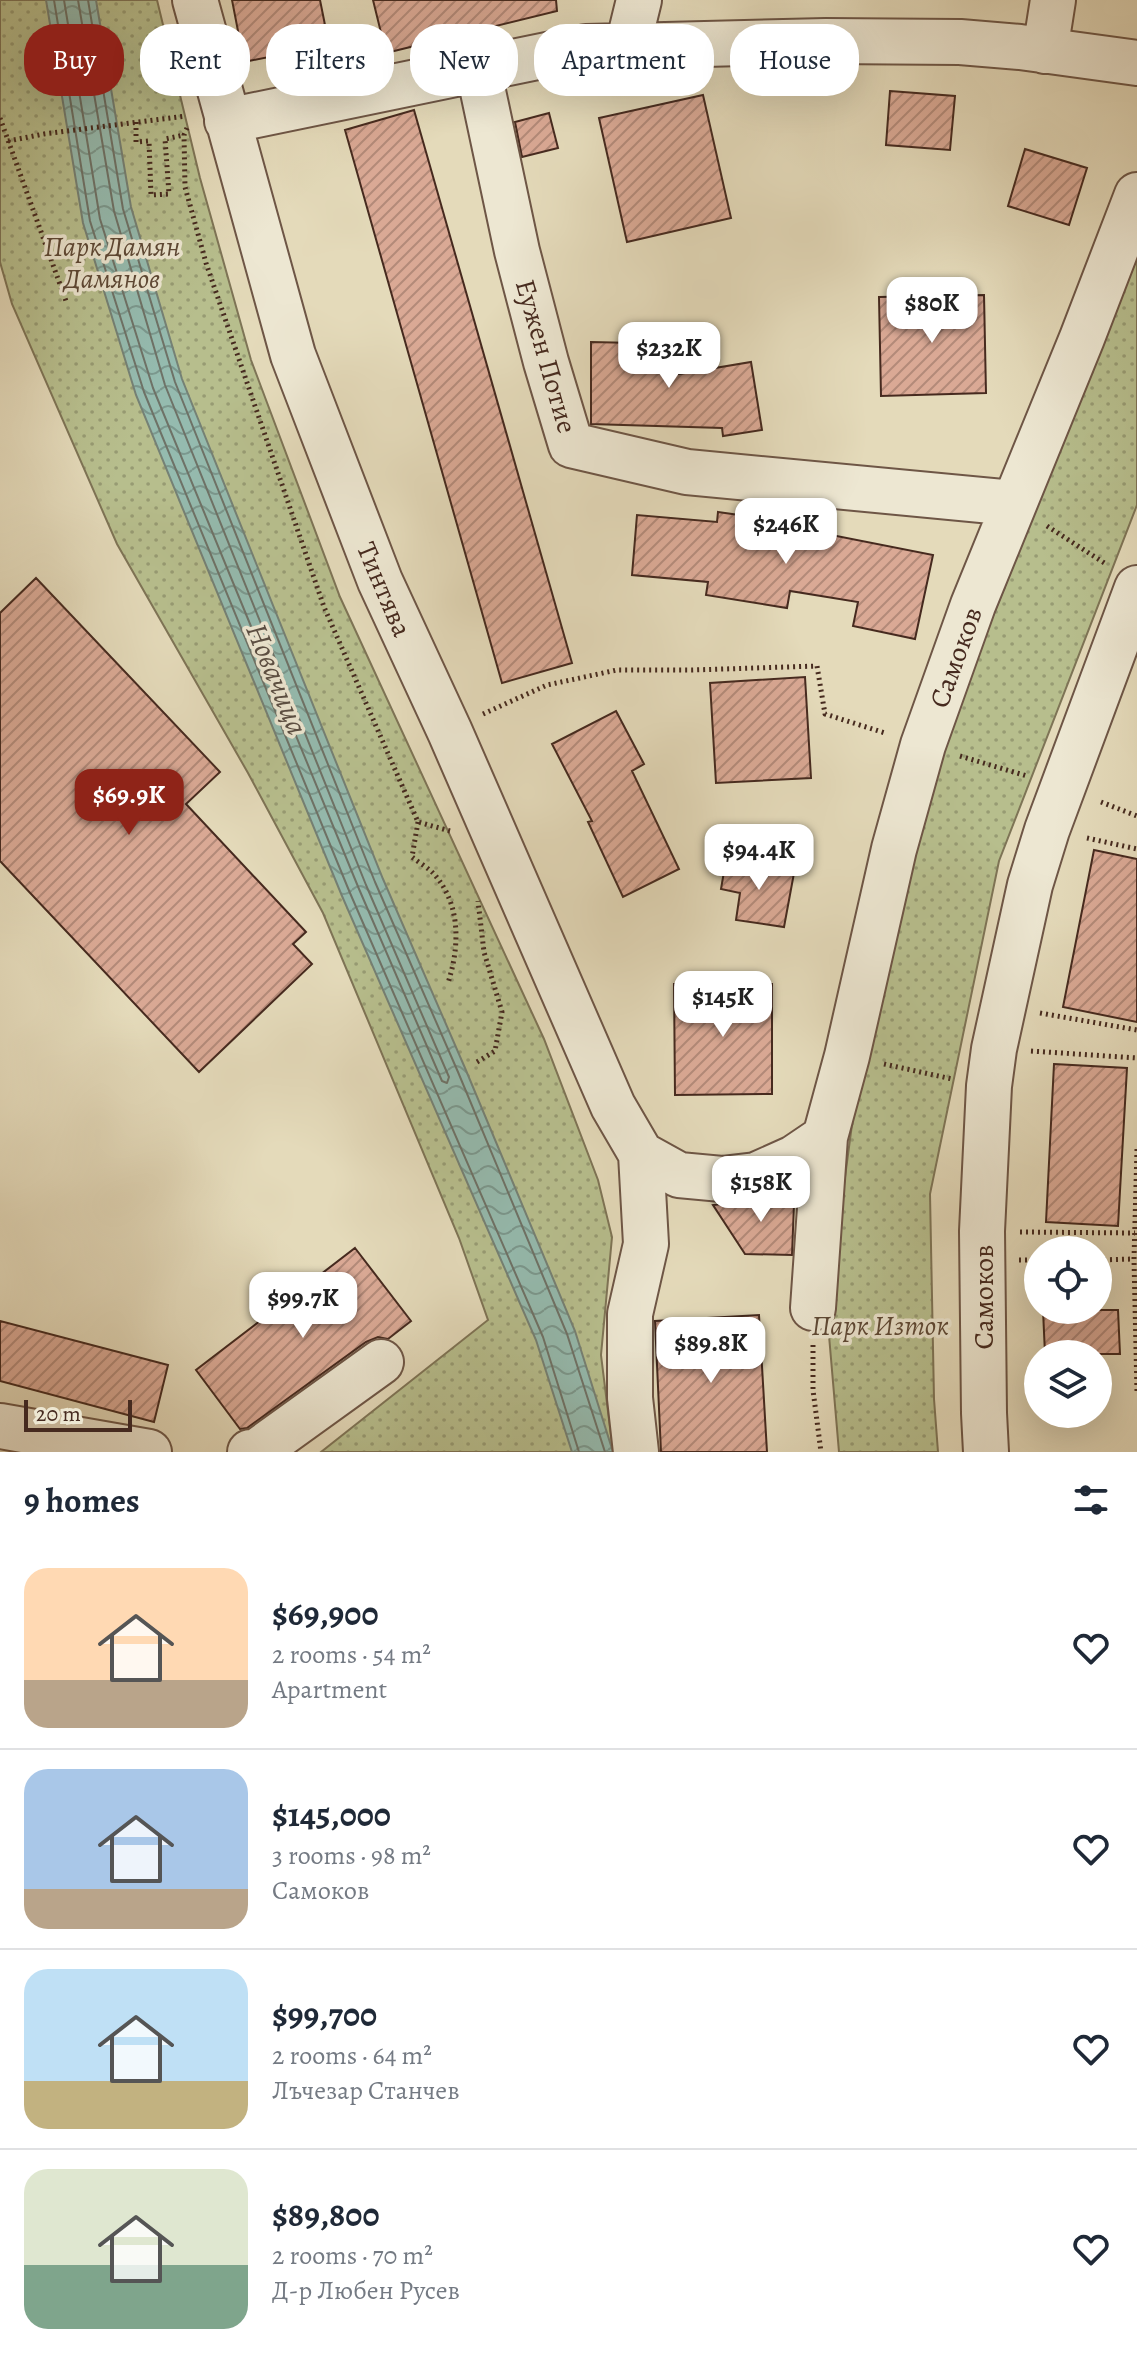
<!DOCTYPE html>
<meta charset="utf-8">
<style>
:root{--surface:#fff;--page:#f6f6f7;--text:#1f2937;--muted:#747a83;--line:#e0e1e3;--accent:#8f2418}
body{margin:0;font-family:Alegreya,serif;background:var(--page);color:var(--text);height:100vh;display:flex;flex-direction:column;font-size:30px;white-space:nowrap}
*{box-sizing:border-box;margin:0}
p{font-size:26px;color:var(--muted)}
.icon{flex:none;width:44px;height:44px;fill:none;stroke:currentColor;stroke-width:2;stroke-linecap:round;stroke-linejoin:round}
.map{position:relative;height:1452px;overflow:hidden}
.side{display:flex;flex-direction:column;background:var(--surface);flex:1}
.side>*{flex:none}
.hud{position:absolute;left:24px;top:24px;width:1090px;height:72px;display:flex;gap:16px}
.buttons{position:absolute;left:1024px;top:1236px;display:grid;gap:16px}
.buttons a{display:grid;place-items:center;width:88px;height:88px;border-radius:50%;background:var(--surface);box-shadow:0 8px 32px #0002;font-size:40px}
.scale{position:absolute;left:24px;bottom:20px;width:108px;box-sizing:border-box;padding-left:8px;border:4px solid #462a1f;border-top:0;font-size:22px;line-height:28px;white-space:nowrap;color:#462a1f;-webkit-text-stroke:6px #ede7d2;paint-order:stroke}
.price{position:absolute;translate:-50% -68px;padding:0 18px;border-radius:16px;background:#fff;color:#222;font-size:26px;line-height:52px;filter:drop-shadow(0 2px 4px #0008)}
.price::after{content:'';position:absolute;left:50%;top:48px;width:24px;height:18px;margin-left:-12px;background:inherit;clip-path:polygon(0 0,100% 0,50% 100%)}
.price.selected{background:var(--accent);color:#fff}
ul{padding:0;list-style:none}
li{display:flex;align-items:center;gap:24px;height:200px;padding:0 24px}
li+li{border-top:2px solid var(--line)}
li span{display:grid;place-items:center;flex:none;width:224px;height:160px;border-radius:24px;color:#555}
li>.icon{margin-inline-start:auto}
span .icon{width:96px;height:96px;fill:#fffc;stroke-width:1}
li b{font-size:34px}
h2{display:flex;justify-content:space-between;align-items:center;height:96px;padding:0 24px;font-size:34px}
.pill{padding:0 28px;border-radius:32px;background:var(--surface);box-shadow:0 8px 32px #0002;font-size:28px;line-height:72px}
.pill.selected{background:var(--accent);color:#fff}
.map>svg:first-child{display:block}
.park{fill:url(#park-dots);stroke:#7e7456;stroke-width:2}
.water{fill:url(#water-waves);stroke:#758175;stroke-width:2}
.lines{fill:none;stroke-linecap:round;stroke-linejoin:round}
.shore{stroke:#6e7267;stroke-width:2}
.building{fill:url(#building-hatch);stroke:#462a1f;stroke-width:2}
.minor-casing{stroke:#6e5646;stroke-width:48}
.path{stroke:#462a1f;stroke-width:5;stroke-dasharray:2 4;stroke-linecap:butt}
.minor{stroke:#ede7d2;stroke-width:44}
.labels{text-anchor:middle;stroke-width:7;stroke-linejoin:round;paint-order:stroke}
.park-label{font-size:28px;font-style:italic;fill:#5d4835;stroke:#ede7d2}
.street-label{font-size:28px;fill:#462a1f;stroke:#ede7d2}
.water-label{font-size:30px;font-style:italic;fill:#5a4e43;stroke:#ede7d2}
</style>
<div class="map">
<svg width="1137" height="1452" viewBox="0 0 1137 1452">
<defs>
<pattern id="park-dots" width="8" height="8" patternUnits="userSpaceOnUse" patternTransform="scale(2)"><rect width="8" height="8" fill="#b7be8d"/><path d="M2 2h.1M6 6h.1" fill="none" stroke="#979b73" stroke-width="1.8" stroke-linecap="round"/></pattern>
<pattern id="water-waves" width="16" height="10" patternUnits="userSpaceOnUse" patternTransform="scale(2)"><rect width="16" height="10" fill="#95bbaf"/><path d="M0 5q4-4 8 0t8 0" fill="none" stroke="#7b988e"/></pattern>
<pattern id="building-hatch" width="6" height="6" patternUnits="userSpaceOnUse" patternTransform="scale(2)"><rect width="6" height="6" fill="#daa995"/><path d="M-1 1l2-2M0 6l6-6M5 7l2-2" fill="none" stroke="#b38a79"/></pattern>
</defs>
<rect width="100%" height="100%" fill="#e4daba"/>
<filter id="stains"><feTurbulence type="fractalNoise" baseFrequency=".0025" numOctaves="4"/><feColorMatrix values="0 0 0 0 .2 0 0 0 0 .09 0 0 0 0 .02 0 0 0 .5 -.17"/></filter>
<radialGradient id="worn" r=".72"><stop offset=".6" stop-color="#630" stop-opacity="0"/><stop offset="1" stop-color="#630" stop-opacity=".3"/></radialGradient>
<path class="park" d="M0 0H157L200 178 251 360 340 597 544 1039 598 1180 612 1237 601 1355 613 1452H321L488 1320 459 1238 323 913 248 773 117 544 12 304 0 262Z
M1137 258V505L999 861 930 1194 934 1399 938 1452H839L827 1312 857 1087 935 760Z"/>
<path class="water" d="M46 0H96L131 207 182 379 383 879 465 1068 575 1331 613 1452H572L536 1340 342 896 136 395 83 223Z"/>
<g class="lines">
<path class="shore" d="M54 0 90 221 144 392 350 893 543 1337 579 1452
M64 0 100 219 153 388 359 889 442 1081 447 1083 449 1077 366 885 165 385 114 211 78 0
M88 0 123 209 175 382 375 882 458 1072 567 1334 605 1452"/>
</g>
<path class="building" d="M232 0H320L329 45 244 62Z
M373 0H556L557 11 386 53Z
M890 91 955 96 950 150 886 145Z
M703 95 731 218 627 242 599 118Z
M414 110 572 663 502 683 345 130Z
M549 113 558 148 522 157 515 122Z
M1025 149 1087 168 1069 225 1008 206Z
M984 295 986 393 881 396 879 297Z
M591 342 680 344 679 374 751 362 762 430 723 436 722 428 591 424Z
M718 512 802 524 801 529 933 555 915 639 853 626 858 602 790 591 787 608 706 595 708 582 632 575 637 515 717 522Z
M36 578 220 772 186 804 306 932 293 944 312 964 199 1072 0 861V613Z
M805 677 811 778 716 783 710 683Z
M616 711 644 764 632 771 679 869 623 897 588 822 592 821 552 744Z
M1094 850 1137 859V1022L1063 1007Z
M726 860 794 873 784 927 736 920 740 893 721 889Z
M674 984H772V1094L675 1095Z
M1054 1064 1127 1068 1118 1226 1046 1222Z
M786 1191 794 1204 792 1255 745 1254 713 1205 759 1200Z
M355 1248 411 1321 388 1339 378 1337 366 1342 247 1428 240 1429 196 1370Z
M1043 1310H1118L1120 1354H1045Z
M759 1315 767 1452H661L655 1321Z
M0 1321 168 1365 154 1422 0 1381Z"/>
<g class="lines">
<g class="minor-casing">
<path id="minor" d="M195 0 293 355 380 581 450 732 613 1106 641 1154 646 1244 630 1314V1398L636 1452
M628 45 639 0
M1045 51 1053 0
M478 68 517 251 546 362 571 445 687 472 1013 503
M227 121 586 47 826 41 960 42 1020 47 1137 63
M641 1154 679 1175 722 1179 756 1175 794 1158 825 1137
M813 1308 825 1137 847 1056 894 849 923 745 973 605 1082 338 1137 195
M0 1426 149 1452
M250 1452H256L381 1362
M986 1452 984 1413 982 1231 989 1086 994 1049 1030 885 1047 830 1137 588"/>
</g>
<path class="path" d="M0 118 66 301
M136 122V142L149 141 151 195 169 194 165 139 184 135
M187 128 184 135 185 187 206 263 324 607 418 822 450 831
M8 141 44 134 186 116
M1047 526 1106 564
M483 714 547 685 617 670H693L817 666 825 714 885 733
M960 756 1027 776
M1101 802 1137 816
M418 822 412 857C418 862 427 867 433 873 461 903 460 946 448 983
M1087 838 1137 849
M1040 1013 1137 1030
M1031 1051 1137 1058
M477 1062 495 1051 502 1012 484 952 478 901
M884 1064 952 1079
M1137 1149 1134 1259 1137 1392
M1020 1232 1135 1233
M1019 1260H1038
M1098 1260 1134 1259
M813 1345V1390L821 1452"/>
<use href="#minor" class="minor"/>
</g>
<g class="labels">
<g class="park-label">
<text x="112" y="256">Парк Дамян<tspan x="112" dy="32">Дамянов</tspan></text>
<text x="880" y="1335">Парк Изток</text>
</g>
<g class="street-label">
<text transform="translate(547 356) rotate(74)" y="10">Еужен Потие</text>
<text transform="translate(385 589) rotate(67)" y="10">Тинтява</text>
<text transform="translate(955 657) rotate(-70)" y="10">Самоков</text>
<text transform="translate(983 1297) rotate(-90)" y="10">Самоков</text>
</g>
<g class="water-label">
<text transform="translate(277 679) rotate(68)" y="10">Новачица</text>
</g>
</g>
<rect width="100%" height="100%" filter="url(#stains)"/>
<rect width="100%" height="100%" fill="url(#worn)"/>
</svg>
<div class="buttons">
<a><svg class="icon" aria-label="locate" viewBox="0 0 24 24"><circle cx="12" cy="12" r="6"/><path d="M12 2v4M12 18v4M2 12h4M18 12h4"/></svg></a>
<a><svg class="icon" aria-label="layers" viewBox="0 0 24 24"><path d="M12 4l9 5-9 5-9-5zM3 14l9 5 9-5"/></svg></a>
</div>
<div class="scale">20 m</div>
<b class="price" style="left:932px;top:345px">$80K</b>
<b class="price" style="left:669px;top:390px">$232K</b>
<b class="price" style="left:786px;top:566px">$246K</b>
<b class="price selected" style="left:129px;top:837px">$69.9K</b>
<b class="price" style="left:759px;top:892px">$94.4K</b>
<b class="price" style="left:723px;top:1039px">$145K</b>
<b class="price" style="left:761px;top:1224px">$158K</b>
<b class="price" style="left:303px;top:1340px">$99.7K</b>
<b class="price" style="left:711px;top:1385px">$89.8K</b>
<div class="hud">
<a class="pill selected">Buy</a>
<a class="pill">Rent</a>
<a class="pill">Filters</a>
<a class="pill">New</a>
<a class="pill">Apartment</a>
<a class="pill">House</a>
</div>
</div>
<section class="side">
<h2>9 homes<svg class="icon" aria-label="filters" viewBox="0 0 24 24"><path d="M4 7h16M4 17h16"/><circle cx="9" cy="7" r="2"/><circle cx="15" cy="17" r="2"/></svg></h2>
<ul>
<li><span style="background:linear-gradient(#ffd9b3 70%,#b9a48a 0)"><svg class="icon" aria-label="home" viewBox="0 0 24 24"><path d="M3 11l9-7 9 7M6 9v11h12V9"/></svg></span><div><b>$69,900</b><p>2 rooms · 54 m²</p><p>Apartment</p></div><svg class="icon" aria-label="heart" viewBox="0 0 24 24"><path d="M12 20l-8-8c-3-5 5-10 8-4 3-6 11-1 8 4z"/></svg></li>
<li><span style="background:linear-gradient(#a9c7e8 75%,#b9a48a 0)"><svg class="icon" aria-label="home" viewBox="0 0 24 24"><path d="M3 11l9-7 9 7M6 9v11h12V9"/></svg></span><div><b>$145,000</b><p>3 rooms · 98 m²</p><p>Самоков</p></div><svg class="icon" aria-label="heart" viewBox="0 0 24 24"><path d="M12 20l-8-8c-3-5 5-10 8-4 3-6 11-1 8 4z"/></svg></li>
<li><span style="background:linear-gradient(#bfe0f5 70%,#c2b280 0)"><svg class="icon" aria-label="home" viewBox="0 0 24 24"><path d="M3 11l9-7 9 7M6 9v11h12V9"/></svg></span><div><b>$99,700</b><p>2 rooms · 64 m²</p><p>Лъчезар Станчев</p></div><svg class="icon" aria-label="heart" viewBox="0 0 24 24"><path d="M12 20l-8-8c-3-5 5-10 8-4 3-6 11-1 8 4z"/></svg></li>
<li><span style="background:linear-gradient(#dfe7d0 60%,#7fa58c 0)"><svg class="icon" aria-label="home" viewBox="0 0 24 24"><path d="M3 11l9-7 9 7M6 9v11h12V9"/></svg></span><div><b>$89,800</b><p>2 rooms · 70 m²</p><p>Д-р Любен Русев</p></div><svg class="icon" aria-label="heart" viewBox="0 0 24 24"><path d="M12 20l-8-8c-3-5 5-10 8-4 3-6 11-1 8 4z"/></svg></li>
</ul>
</section>
